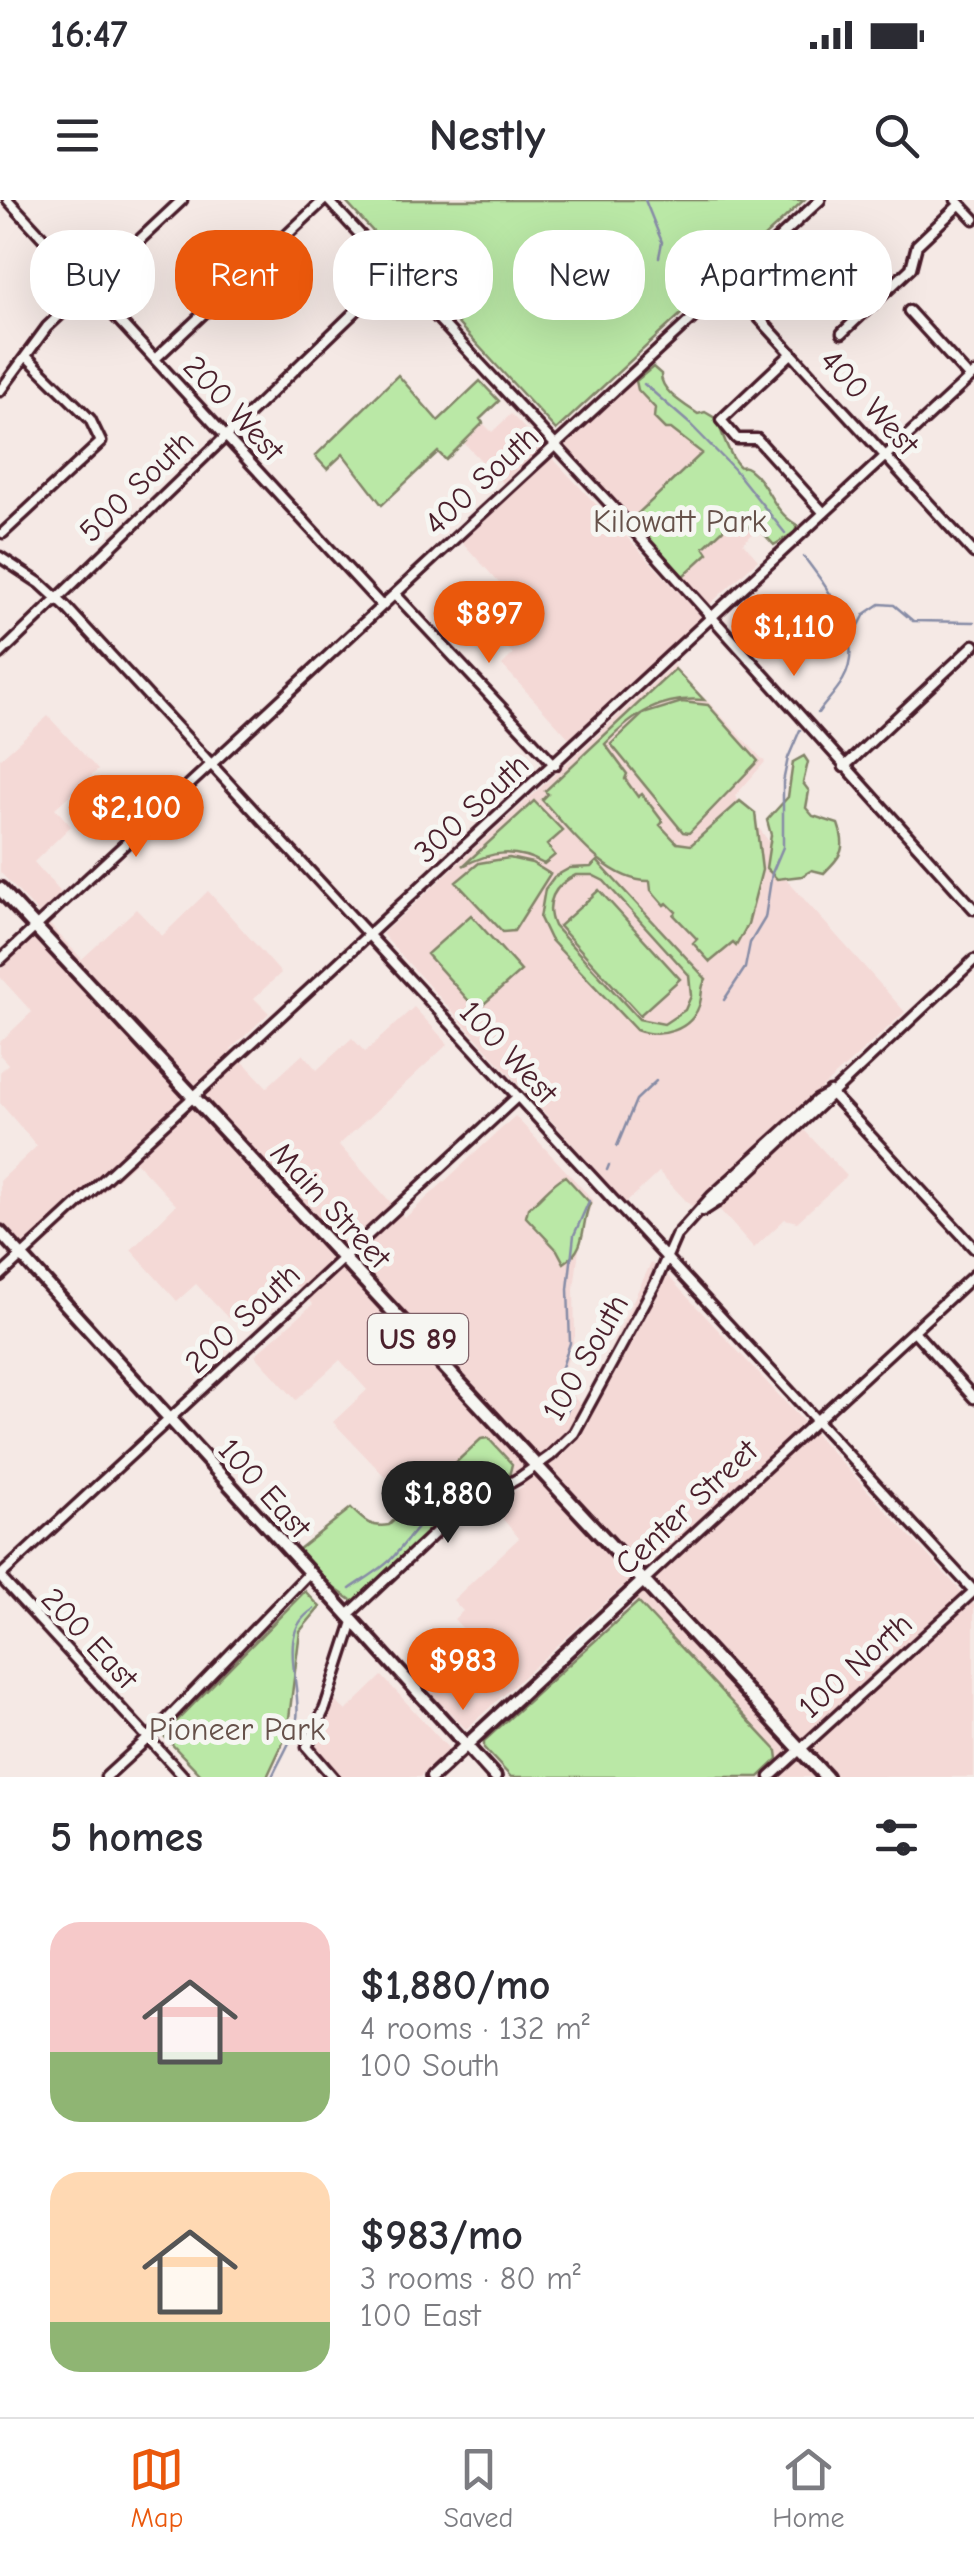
<!DOCTYPE html>
<meta charset="utf-8">
<style>
:root{--surface:#fff;--page:#f7f7f7;--text:#2b2b33;--muted:#7c7c81;--line:#e1e1e2;--accent:#ea580c}
body{margin:0;font-family:"Comic Neue",sans-serif;background:var(--page);color:var(--text);height:100vh;display:flex;flex-direction:column;font-size:38px;white-space:nowrap}
*{box-sizing:border-box;margin:0}
p{font-size:32px;color:var(--muted)}
.icon{flex:none;width:55px;height:55px;fill:none;stroke:currentColor;stroke-width:2;stroke-linecap:round;stroke-linejoin:round}
.map{position:relative;height:1577px;overflow:hidden}
.panel{display:flex;flex-direction:column;background:var(--surface);flex:1}
.panel>*{flex:none}
.hud{position:absolute;left:30px;top:30px;width:915px;height:90px;display:flex;gap:20px}
.price{position:absolute;translate:-50% -85px;padding:0 22px;border-radius:35px;background:var(--accent);color:#fff;font-size:32px;line-height:65px;filter:drop-shadow(0 2px 5px #0008)}
.price::after{content:'';position:absolute;left:50%;top:60px;width:30px;height:22px;margin-left:-15px;background:inherit;clip-path:polygon(0 0,100% 0,50% 100%)}
.price.current{background:#222;color:#fff}
ul{padding:0;list-style:none}
li{display:flex;align-items:center;gap:30px;height:250px;padding:0 50px}
li span{display:grid;place-items:center;flex:none;width:280px;height:200px;border-radius:30px;color:#555}
li>.icon{margin-inline-start:auto}
span .icon{width:120px;height:120px;fill:#fffc;stroke-width:1}
li b{font-size:42px}
h2{display:flex;justify-content:space-between;align-items:center;height:120px;padding:0 50px;font-size:42px}
.pill{padding:0 35px;border-radius:40px;background:var(--surface);box-shadow:0 10px 40px #0002;font-size:35px;line-height:90px}
.pill.current{background:var(--accent);color:#fff}
.status{display:flex;justify-content:space-between;align-items:center;height:70px;padding:0 50px;background:var(--surface);direction:ltr}
.status svg{height:28px;fill:currentColor}
header{display:flex;justify-content:space-between;align-items:center;height:130px;padding:0 50px;background:var(--surface);font-size:45px;font-weight:600}
.tab-bar{display:flex;justify-content:space-around;align-items:center;height:140px;border-top:2px solid var(--line);background:var(--surface);font-size:28px;color:var(--muted)}
.tab-bar a{display:grid;justify-items:center;gap:5px}
.tab-bar .current{color:var(--accent)}
.map>svg:first-child{display:block}
.built{fill:#f4d9d6}
.green{fill:#bae8a6;stroke:#828468;stroke-width:2.5;fill-rule:evenodd}
.lines{fill:none;stroke-linecap:round;stroke-linejoin:round}
.stream{stroke:#878ca6;stroke-width:2.5}
.minor-casing{stroke:#4a1f2b;stroke-width:15}
.major-casing{stroke:#4a1f2b;stroke-width:18}
.highway-casing{stroke:#4a1f2b;stroke-width:19}
.minor{stroke:#f6f6f2;stroke-width:8}
.major{stroke:#f6f6f2;stroke-width:10}
.highway{stroke:#f6f6f2;stroke-width:11}
.labels{text-anchor:middle;stroke-width:10;stroke-linejoin:round;paint-order:stroke}
.shield{fill:#f6f6f2;stroke:#7e6067;stroke-width:2.5}
.shield-label{font-size:30px;font-weight:bold;fill:#4a1f2b}
.street-label{font-size:32px;fill:#4a1f2b;stroke:#f6f6f2}
.park-label{font-size:32px;fill:#66514a;stroke:#f6f6f2}
</style>
<div class="status"><b>16:47</b><svg viewBox="0 0 49 12"><path d="M0 12V9h3v3zM5 12V6h3v6zM10 12V3h3v9zM15 12V0h3v12zM26 1h20v11H26zM47 4h2v5h-2z"/></svg></div>
<header><svg class="icon" aria-label="menu" viewBox="0 0 24 24"><path d="M4 6h16M4 12h16M4 18h16"/></svg>Nestly<svg class="icon" aria-label="search" viewBox="0 0 24 24"><circle cx="10" cy="10" r="6"/><path d="M15 15l6 6"/></svg></header>
<div class="map">
<svg width="974" height="1577" viewBox="0 0 974 1577">
<rect width="100%" height="100%" fill="#f5e9e5"/>
<filter id="ink" filterUnits="userSpaceOnUse"><feTurbulence type="fractalNoise" baseFrequency=".01" numOctaves="2"/><feDisplacementMap in="SourceGraphic" scale="20" xChannelSelector="R" yChannelSelector="G"/><feConvolveMatrix kernelMatrix="1 2 1 2 8 2 1 2 1" color-interpolation-filters="sRGB"/></filter>
<g filter="url(#ink)">
<path class="built" d="M636 178 705 250 630 320 564 246Z
M511 214 703 418 571 540 502 465 513 454 482 421 510 395 453 332 504 284 463 242 483 223 492 232Z
M733 321 754 323 759 328 743 343 758 360 710 404 683 376 707 353 703 348Z
M673 465 765 562 735 596 767 639 785 678 905 812 791 916 847 976 797 1022 785 1019 754 1048 710 999 691 1006 659 972 626 1003 382 734Z
M48 516 98 570 55 608 71 626 34 662 64 696 41 716 0 672V559Z
M208 691 281 773 254 798 269 813 231 849 267 887 303 854 317 870 352 838 365 852 414 807 448 844 339 945 405 1018 515 916 593 1000 581 1033 574 1089 575 1136 561 1182 580 1204 594 1183 651 1063 667 1075 974 1405V1577H759L778 1559 622 1387 466 1529 428 1491 477 1444 454 1419 463 1411 453 1400 519 1338 490 1304 524 1286 482 1239 411 1304 333 1222 367 1190 340 1160 296 1200 255 1155 313 1104 281 1069 228 1118 196 1084 177 1101 131 1050 176 1005 136 962 21 1067 0 1044V981L37 946 0 903V872L8 864 0 855V842L32 812 0 777V770L49 724 82 759 136 709 162 736Z
M382 1476 449 1549 420 1577H340L315 1549 335 1501 346 1511Z"/>
<path class="green" d="M344 0H804L556 230Z
M653 167 661 174C660 191 685 205 698 214L705 212 715 218C723 232 726 248 735 261 744 273 739 262 749 269 770 285 771 310 797 325L795 332 774 345 755 324 749 328 744 322 738 327 732 321 704 347 708 353 683 376 631 320 702 253 671 229H665L654 218 655 208 638 190 636 181Z
M398 175 438 221 480 181 499 201 480 219 483 223 446 260 438 252 382 305 343 254 327 269 315 256Z
M675 469 704 500C661 496 634 514 605 544L627 574 625 579 638 597 642 594 663 622 660 625 677 643 691 645 740 601 755 613 762 670 748 724 736 746 733 743 710 762 693 743 697 739 674 715 676 712 667 703 664 705 651 690 650 681C607 682 570 630 542 600L548 594 545 591Z
M682 502 708 505 758 561 689 633 683 632 611 544 643 514Z
M804 556 808 562 803 583 809 591 806 608 813 616 838 624C847 649 842 655 824 673L812 670 802 676 777 679 766 668 771 635 767 620 788 597 793 562Z
M534 601 563 631 547 645 555 655 544 664C515 648 492 651 463 666Z
M509 658 532 663 550 674 514 731 503 732 456 682 479 663Z
M597 661 706 779C700 788 703 792 700 803 692 831 661 839 636 830L550 739 540 718 545 689 554 677 570 668 591 667ZM576 675H592L604 681 689 775 691 796 685 810 664 824 639 819 554 726C544 703 554 685 576 675Z
M599 690 680 779 640 815 559 726Z
M471 715 521 771 477 810 427 754Z
M565 976 590 1003C580 1026 588 1048 564 1063L557 1050 526 1017 528 1008C542 998 550 984 565 976Z
M488 1238 512 1264 509 1276 496 1287 468 1297 354 1402 334 1388 298 1350 351 1308C364 1321 370 1328 389 1325L481 1239Z
M305 1391 320 1407 300 1431 287 1534 267 1577H203L163 1535Z
M638 1402 777 1551 778 1559 759 1577H511L484 1548V1541Z"/>
<g class="lines">
<path class="stream" d="M645 0 662 42 659 57
M644 184 690 224 734 269 785 333
M804 357C828 389 867 438 843 480 836 492 826 502 818 513
M851 441 865 414 880 404 894 405 913 421 974 422
M724 800 745 768 750 743 765 718 772 673 783 647V582L788 558 800 530
M617 946 636 900 656 881
M607 970 609 965
M565 1215 573 1201 557 1182 570 1143 568 1089 574 1035 589 1001
M350 1389C364 1379 383 1369 394 1356 427 1317 437 1295 489 1278
M272 1577C280 1559 294 1538 297 1519 302 1483 275 1432 314 1409"/>
<g class="minor-casing">
<path id="minor" d="M8 0 382 406
M328 0 611 305 974 709
M956 0 974 19
M729 85 974 353
M909 111 970 178
M842 133 911 68 917 45 960 4
M792 153 721 220 737 239H757L824 313
M155 159 324 0
M0 191 47 127 182 0
M3 333 101 242 90 219 26 156
M0 357 41 384 66 407 974 1391
M395 394 555 565
M0 454 395 73
M844 567 974 445
M0 760 820 0
M830 892 974 1048
M703 1011 717 1002 974 760
M0 1076 974 174
M914 1131 974 1198
M0 1376 517 897
M0 1377 184 1577
M643 1381 974 1075
M348 1415 455 1314 519 1278 550 1256 574 1233 655 1084 676 1036 712 996 817 900 828 894
M106 1577 156 1531 309 1373
M333 1577 307 1547 325 1508 353 1422
M770 1577 974 1391"/>
</g>
<g class="major-casing">
<path id="major" d="M0 1032 495 1577
M432 1577 643 1381"/>
</g>
<g class="highway-casing">
<path id="highway" d="M0 689 826 1577"/>
</g>
<use href="#minor" class="minor"/>
<use href="#major" class="major"/>
<use href="#highway" class="highway"/>
</g>
</g>
<g class="labels">
<rect class="shield" x="368" y="1114" width="100" height="50" rx="8"/>
<g class="shield-label">
<text x="418" y="1149">US 89</text>
</g>
<g class="street-label">
<text transform="translate(870 202) rotate(48)" y="11">400 West</text>
<text transform="translate(234 208) rotate(47)" y="11">200 West</text>
<text transform="translate(481 280) rotate(-43)" y="11">400 South</text>
<text transform="translate(136 286) rotate(-44)" y="11">500 South</text>
<text transform="translate(471 608) rotate(-43)" y="11">300 South</text>
<text transform="translate(509 852) rotate(47)" y="11">100 West</text>
<text transform="translate(331 1005) rotate(47)" y="11">Main Street</text>
<text transform="translate(242 1118) rotate(-43)" y="11">200 South</text>
<text transform="translate(585 1157) rotate(-60)" y="11">100 South</text>
<text transform="translate(265 1288) rotate(48)" y="11">100 East</text>
<text transform="translate(686 1307) rotate(-43)" y="11">Center Street</text>
<text transform="translate(90 1438) rotate(47)" y="11">200 East</text>
<text transform="translate(855 1465) rotate(-42)" y="11">100 North</text>
</g>
<g class="park-label">
<text x="680" y="332">Kilowatt Park</text>
<text x="237" y="1540">Pioneer Park</text>
</g>
</g>
</svg>
<b class="price" style="left:489px;top:466px">$897</b>
<b class="price" style="left:794px;top:479px">$1,110</b>
<b class="price" style="left:136px;top:660px">$2,100</b>
<b class="price current" style="left:448px;top:1346px">$1,880</b>
<b class="price" style="left:463px;top:1513px">$983</b>
<div class="hud">
<a class="pill">Buy</a>
<a class="pill current">Rent</a>
<a class="pill">Filters</a>
<a class="pill">New</a>
<a class="pill">Apartment</a>
</div>
</div>
<section class="panel">
<h2>5 homes<svg class="icon" aria-label="filters" viewBox="0 0 24 24"><path d="M4 7h16M4 17h16"/><circle cx="9" cy="7" r="2"/><circle cx="15" cy="17" r="2"/></svg></h2>
<ul>
<li><span style="background:linear-gradient(#f6c9c9 65%,#8fb573 0)"><svg class="icon" aria-label="home" viewBox="0 0 24 24"><path d="M3 11l9-7 9 7M6 9v11h12V9"/></svg></span><div><b>$1,880/mo</b><p>4 rooms · 132 m²</p><p>100 South</p></div></li>
<li><span style="background:linear-gradient(#ffd9b3 75%,#8fb573 0)"><svg class="icon" aria-label="home" viewBox="0 0 24 24"><path d="M3 11l9-7 9 7M6 9v11h12V9"/></svg></span><div><b>$983/mo</b><p>3 rooms · 80 m²</p><p>100 East</p></div></li>
</ul>
</section>
<nav class="tab-bar">
<a class="current"><svg class="icon" aria-label="map" viewBox="0 0 24 24"><path d="M3 6l6-2 6 2 6-2v14l-6 2-6-2-6 2zM9 4v14M15 6v14"/></svg>Map</a>
<a><svg class="icon" aria-label="saved" viewBox="0 0 24 24"><path d="M7 4h10v16l-5-4-5 4z"/></svg>Saved</a>
<a><svg class="icon" aria-label="home" viewBox="0 0 24 24"><path d="M3 11l9-7 9 7M6 9v11h12V9"/></svg>Home</a>
</nav>
